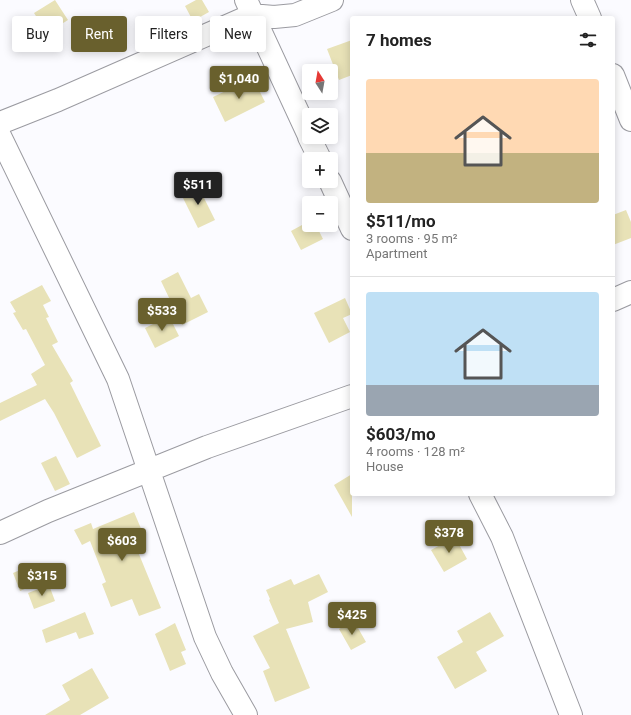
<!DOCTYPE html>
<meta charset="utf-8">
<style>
:root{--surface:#fff;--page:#f6f6f6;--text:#222;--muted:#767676;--line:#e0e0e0;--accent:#69602d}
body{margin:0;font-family:Roboto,sans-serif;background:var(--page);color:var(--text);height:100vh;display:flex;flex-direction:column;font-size:15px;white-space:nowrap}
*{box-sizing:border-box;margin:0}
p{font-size:13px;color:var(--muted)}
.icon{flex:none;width:22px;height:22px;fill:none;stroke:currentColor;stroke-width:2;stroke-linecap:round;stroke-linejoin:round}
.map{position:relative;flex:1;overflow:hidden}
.panel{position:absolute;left:350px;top:16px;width:265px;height:480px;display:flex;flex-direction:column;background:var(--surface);border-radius:4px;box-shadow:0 2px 10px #0003}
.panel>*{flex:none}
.banner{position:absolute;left:12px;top:16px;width:278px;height:36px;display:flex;gap:8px}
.needle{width:26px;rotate:349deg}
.controls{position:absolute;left:302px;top:64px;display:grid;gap:8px}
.controls a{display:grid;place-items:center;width:36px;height:36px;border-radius:4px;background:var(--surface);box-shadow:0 2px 10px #0003;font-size:20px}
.price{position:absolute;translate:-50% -34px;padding:0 9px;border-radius:4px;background:var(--accent);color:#fff;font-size:13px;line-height:26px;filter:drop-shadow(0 1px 2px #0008)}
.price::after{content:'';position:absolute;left:50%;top:24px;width:12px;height:9px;margin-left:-6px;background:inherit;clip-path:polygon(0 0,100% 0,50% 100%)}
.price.on{background:#222;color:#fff}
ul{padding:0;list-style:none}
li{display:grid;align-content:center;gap:8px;height:212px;padding:0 16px}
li+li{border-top:1px solid var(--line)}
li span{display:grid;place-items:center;height:124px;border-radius:4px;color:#555}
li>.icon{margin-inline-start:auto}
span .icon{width:72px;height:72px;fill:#fffc;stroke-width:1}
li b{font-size:17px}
h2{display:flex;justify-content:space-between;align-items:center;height:48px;padding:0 16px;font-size:17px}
.tag{padding:0 14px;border-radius:4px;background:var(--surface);box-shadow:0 2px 10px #0003;font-size:14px;line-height:36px}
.tag.on{background:var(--accent);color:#fff}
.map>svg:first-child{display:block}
.building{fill:#e8e2b7}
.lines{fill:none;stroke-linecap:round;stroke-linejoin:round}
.minor-casing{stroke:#9b9ba1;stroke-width:24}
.minor{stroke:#fff;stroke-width:22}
</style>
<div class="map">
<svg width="631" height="715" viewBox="0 0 631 715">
<rect width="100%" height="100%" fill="#fbfbff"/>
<path class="building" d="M55 0 68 20 47 33 34 13Z
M196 0H202L209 12 193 21 185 6Z
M352 40V75L339 80 327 49Z
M253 78 265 102 225 122 213 97Z
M197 184 215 220 198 228 180 192Z
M626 210 631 222V238L613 245V215Z
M302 225H316L323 239 301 250 291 231Z
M178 272 191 298 199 294 208 312 182 325 161 281Z
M42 285 51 301 43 305 49 317 46 318 58 342 52 345 73 381 70 383 101 446 77 458 54 413 45 399 0 421V403L37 385 31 374 45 365 26 329 23 330 13 313 16 312 10 302Z
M345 298 352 314 343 318 350 332 329 343 314 313Z
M169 316 179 336 155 348 145 328Z
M56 456 70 484 55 491 41 463Z
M352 474V517L334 485Z
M134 512 145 538 134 542 161 608 139 616 132 599 111 607 102 584 106 582 90 541 82 545 74 530 91 523 93 529Z
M455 537 467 559 444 572 431 550Z
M27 567 34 585 20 591 13 573Z
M319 574 328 592 308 602 313 622 286 629 310 688 275 702 263 671 270 668 253 636 279 623 269 600 270 599 266 590 291 579 294 585Z
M49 585 55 601 34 609 28 593Z
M85 612 94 634 79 639 76 632 46 643 42 630Z
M490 612 504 636 476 652 487 671 455 689 437 657 463 642 457 631Z
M354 621 366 642 351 650 339 629Z
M175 623 186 650 181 652 186 664 170 671 155 634Z
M92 668 109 698 80 715H45L70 700 62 685Z"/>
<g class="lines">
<g class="minor-casing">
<path id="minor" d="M246 0 309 136
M582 0 590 18
M613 75 631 120
M0 123 58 100 252 15 274 17 295 15 332 0
M0 136 118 379 205 637 222 673 246 715
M309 137 320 159
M330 181 352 229
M613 300 631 292
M480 494 502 537 571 715
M0 533 48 511 207 447 352 396"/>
</g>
<use href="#minor" class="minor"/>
</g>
</svg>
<div class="controls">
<a><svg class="needle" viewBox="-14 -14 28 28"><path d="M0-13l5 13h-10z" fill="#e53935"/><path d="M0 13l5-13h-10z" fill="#767676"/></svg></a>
<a><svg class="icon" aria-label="layers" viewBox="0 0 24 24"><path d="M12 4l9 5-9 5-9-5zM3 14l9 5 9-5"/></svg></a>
<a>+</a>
<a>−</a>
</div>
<b class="price" style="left:239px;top:100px">$1,040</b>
<b class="price on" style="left:198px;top:206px">$511</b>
<b class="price" style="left:162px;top:332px">$533</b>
<b class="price" style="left:449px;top:554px">$378</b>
<b class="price" style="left:122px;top:562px">$603</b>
<b class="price" style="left:42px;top:597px">$315</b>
<b class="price" style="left:352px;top:636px">$425</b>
<div class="banner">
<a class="tag">Buy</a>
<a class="tag on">Rent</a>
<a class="tag">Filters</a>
<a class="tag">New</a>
</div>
<section class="panel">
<h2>7 homes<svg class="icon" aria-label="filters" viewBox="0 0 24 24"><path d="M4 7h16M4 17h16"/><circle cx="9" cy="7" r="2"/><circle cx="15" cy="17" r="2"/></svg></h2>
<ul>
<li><span style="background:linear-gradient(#ffd9b3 60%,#c2b280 0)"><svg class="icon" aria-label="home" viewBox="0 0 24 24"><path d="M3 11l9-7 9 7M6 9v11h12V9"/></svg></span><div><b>$511/mo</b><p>3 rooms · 95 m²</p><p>Apartment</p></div></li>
<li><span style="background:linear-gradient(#bfe0f5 75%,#9aa5b1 0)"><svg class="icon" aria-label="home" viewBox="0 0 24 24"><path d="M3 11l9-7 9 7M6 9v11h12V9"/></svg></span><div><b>$603/mo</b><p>4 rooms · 128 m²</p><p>House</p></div></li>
</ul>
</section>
</div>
